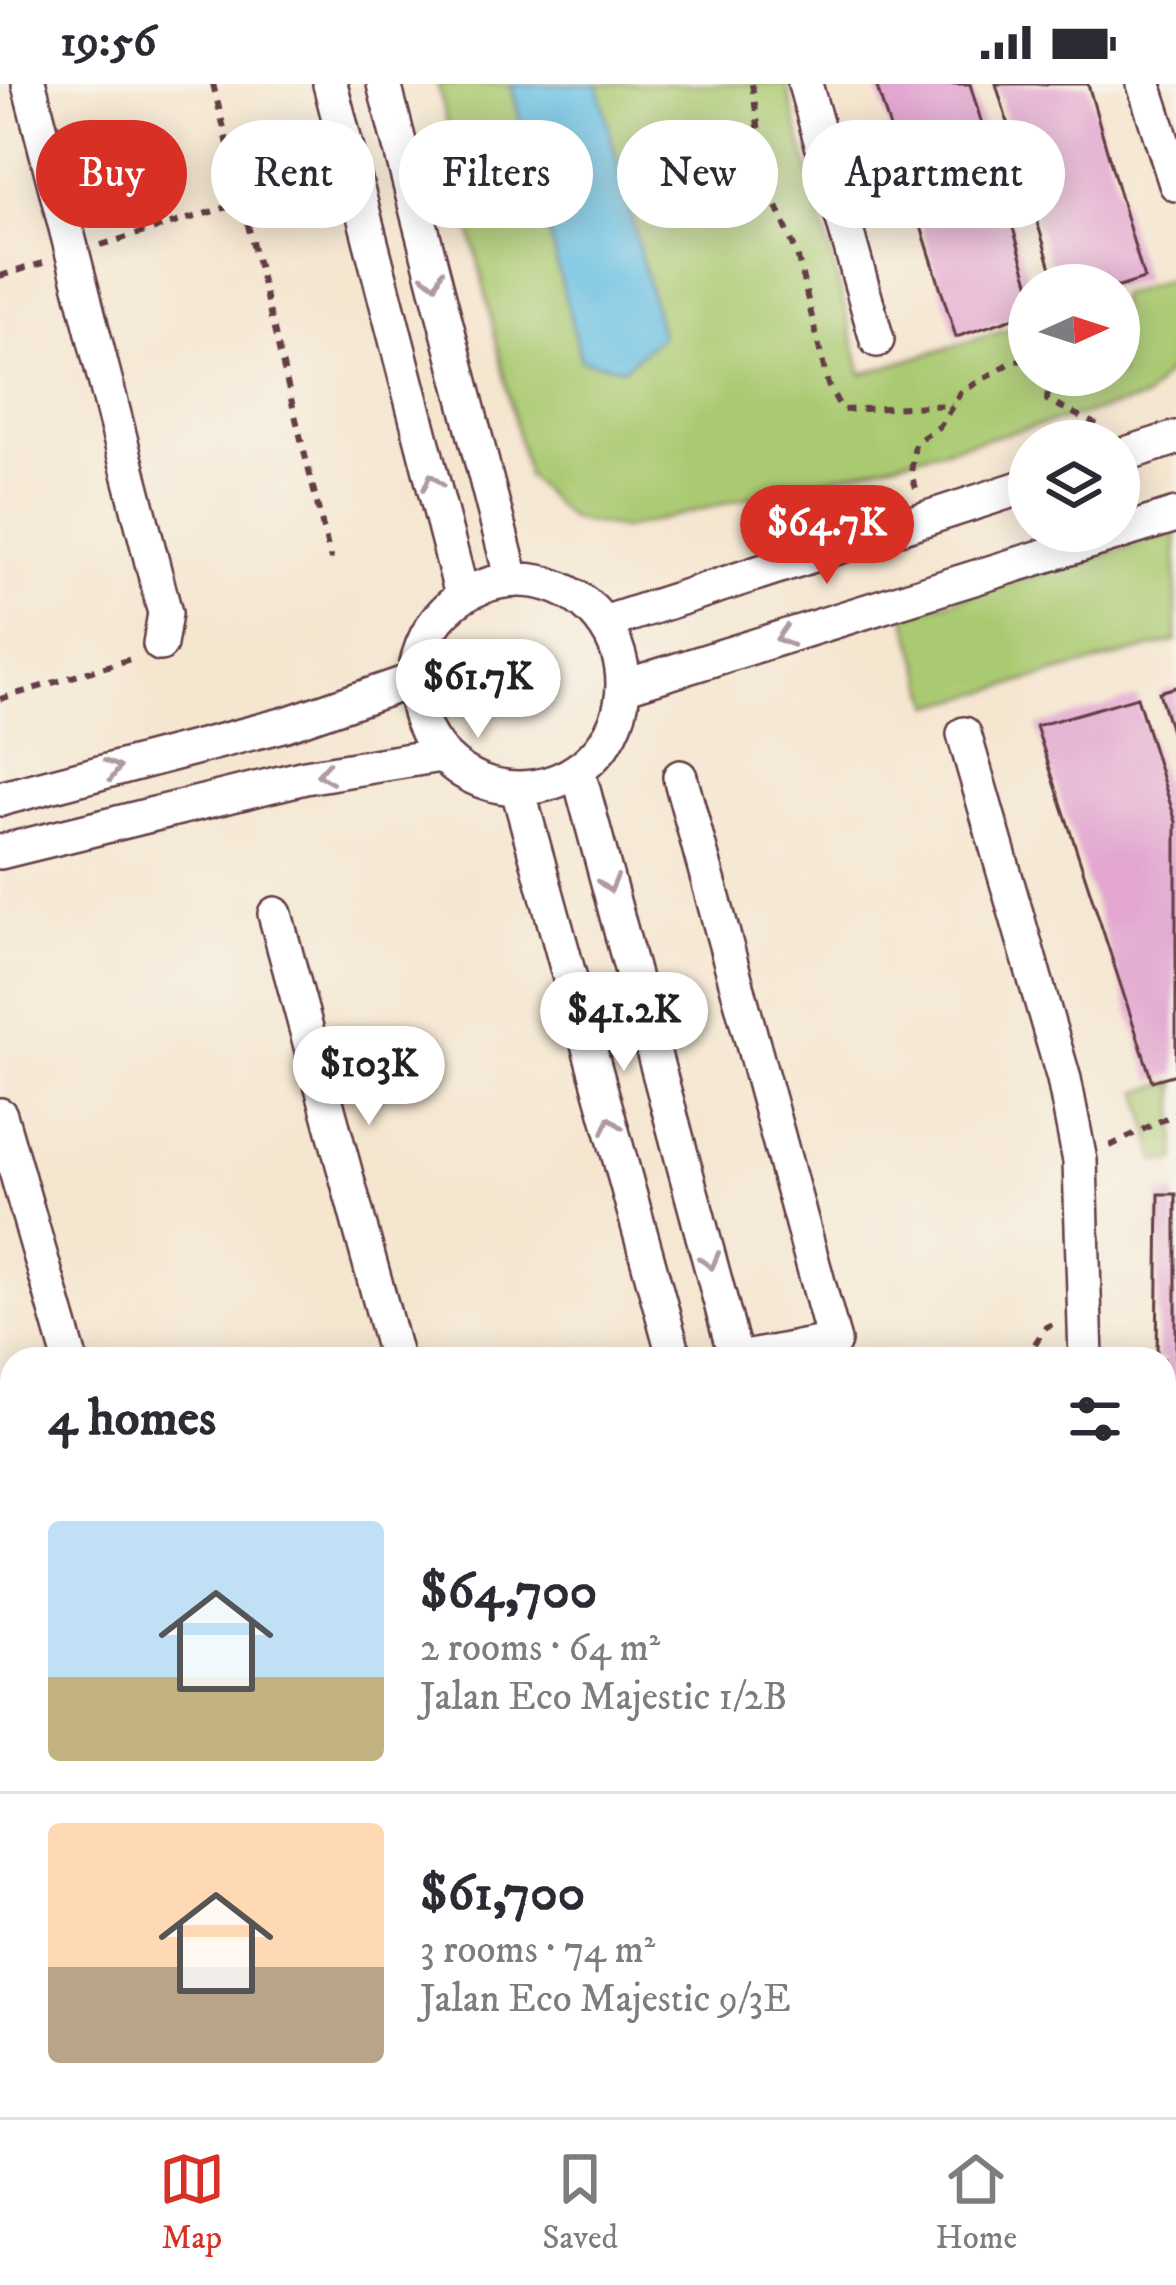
<!DOCTYPE html>
<meta charset="utf-8">
<style>
:root{--surface:#fff;--page:#f2f2f3;--text:#2b2b33;--muted:#7c7c81;--line:#e1e1e2;--accent:#d93025}
body{margin:0;font-family:"IM FELL DW Pica",serif;background:var(--page);color:var(--text);height:100vh;display:flex;flex-direction:column;font-size:45px;white-space:nowrap}
*{box-sizing:border-box;margin:0}
p{font-size:39px;color:var(--muted)}
.icon{flex:none;width:66px;height:66px;fill:none;stroke:currentColor;stroke-width:2;stroke-linecap:round;stroke-linejoin:round}
.map{position:relative;flex:1;overflow:hidden}
.details{position:absolute;left:0px;top:1263px;width:1176px;height:771px;display:flex;flex-direction:column;background:var(--surface);border-radius:36px 36px 0 0;box-shadow:0 6px 30px #0003}
.details>*{flex:none}
.guide{position:absolute;left:36px;top:36px;width:1104px;height:108px;display:flex;gap:24px}
.needle{width:78px;rotate:87deg}
.controls{position:absolute;left:1008px;top:180px;display:grid;gap:24px}
.controls a{display:grid;place-items:center;width:132px;height:132px;border-radius:50%;background:var(--surface);box-shadow:0 6px 30px #0003;font-size:60px}
.price{position:absolute;translate:-50% -102px;padding:0 27px;border-radius:42px;background:#fff;color:#222;font-size:39px;line-height:78px;filter:drop-shadow(0 3px 6px #0008)}
.price::after{content:'';position:absolute;left:50%;top:72px;width:36px;height:27px;margin-left:-18px;background:inherit;clip-path:polygon(0 0,100% 0,50% 100%)}
.price.on{background:var(--accent);color:#fff}
ul{padding:0;list-style:none}
li{display:flex;align-items:center;gap:36px;height:300px;padding:0 48px}
li+li{border-top:3px solid var(--line)}
li span{display:grid;place-items:center;flex:none;width:336px;height:240px;border-radius:12px;color:#555}
li>.icon{margin-inline-start:auto}
span .icon{width:144px;height:144px;fill:#fffc;stroke-width:1}
li b{font-size:51px}
h2{display:flex;justify-content:space-between;align-items:center;height:144px;padding:0 48px;font-size:51px}
.chip{padding:0 42px;border-radius:54px;background:var(--surface);box-shadow:0 6px 30px #0003;font-size:42px;line-height:108px}
.chip.on{background:var(--accent);color:#fff}
.status{display:flex;justify-content:space-between;align-items:center;height:84px;padding:0 60px;background:var(--surface);direction:ltr}
.status svg{height:33px;fill:currentColor}
.tab-bar{display:flex;justify-content:space-around;align-items:center;height:168px;border-top:3px solid var(--line);background:var(--surface);font-size:33px;color:var(--muted)}
.tab-bar a{display:grid;justify-items:center;gap:6px}
.tab-bar .on{color:var(--accent)}
.map>svg:first-child{display:block}
.green{fill:#aaca72;stroke:#7a744e;stroke-width:3}
.water{fill:#67c0e4;stroke:#587088;stroke-width:3}
.building{fill:#e2a6d0}
.lines{fill:none;stroke-linecap:round;stroke-linejoin:round}
.minor-casing{stroke:#643d44;stroke-width:38}
.path{stroke:#643d44;stroke-width:6;stroke-dasharray:9 9;stroke-linecap:butt}
.minor{stroke:#fff;stroke-width:33}
.oneway{stroke:#ae9aa0}
</style>
<div class="status"><b>19:56</b><svg viewBox="0 0 49 12"><path d="M0 12V9h3v3zM5 12V6h3v6zM10 12V3h3v9zM15 12V0h3v12zM26 1h20v11H26zM47 4h2v5h-2z"/></svg></div>
<div class="map">
<svg width="1176" height="2033" viewBox="0 0 1176 2033">
<rect width="100%" height="100%" fill="#f7f3e8"/>
<filter id="ink" filterUnits="userSpaceOnUse"><feTurbulence type="fractalNoise" baseFrequency=".00833" numOctaves="2"/><feDisplacementMap in="SourceGraphic" scale="24" xChannelSelector="R" yChannelSelector="G"/><feConvolveMatrix kernelMatrix="1 2 1 2 8 2 1 2 1" color-interpolation-filters="sRGB"/></filter>
<filter id="wash" filterUnits="userSpaceOnUse"><feTurbulence type="fractalNoise" baseFrequency=".004" numOctaves="4" result="noise"/><feDisplacementMap in="SourceGraphic" scale="48" xChannelSelector="R" yChannelSelector="G"/><feGaussianBlur stdDeviation="2.7" result="paint"/><feColorMatrix in="noise" values="0 0 0 0 0 0 0 0 0 0 0 0 0 0 0 0 0 1.4 0 .05"/><feComposite in="paint" operator="in"/></filter>
<g filter="url(#wash)">
<rect width="100%" height="100%" fill="#f5e6d0"/>
<path class="green" d="M438 0H786L862 290 1029 239V291H1119V211L1176 193V278L1145 315 623 445 570 435 527 392Z
M1171 450 1176 451V557L933 622 905 531Z
M1176 998V1077H1156L1140 1007Z"/>
<path class="water" d="M511 0H598L661 252 624 284 581 276Z"/>
<g id="blocks">
<path class="building" d="M876 0H970L1030 201 1029 229 956 253Z
M996 0H1088L1144 195 1119 203 1056 201Z
M1176 603V661H1175L1159 608Z
M1137 613 1176 738V990L1152 997 1036 642Z
M1159 1110H1176V1448H1164V1275H1157Z
M1164 1597H1176V1750H1164Z"/>
</g>
</g>
<g filter="url(#ink)">
<use href="#blocks" fill-opacity="0" stroke="#643d44" stroke-width="3"/>
<g class="lines">
<g class="minor-casing">
<path id="minor" d="M29 0 165 529 160 560
M330 0 462 511
M384 0 512 495
M805 0 877 256
M1144 0 1176 100
M1119 372 1176 354
M415 600a104 104 0 1 1 208 0a104 104 0 1 1-208 0Z
M604 539 1029 401
M623 603 1176 431
M964 650 1064 995 1080 1077 1086 1275
M578 687 736 1275
M680 693 834 1257
M518 706 675 1275
M0 715 286 640 414 596
M0 768 305 693 441 671
M275 830 396 1275
M0 1031 70 1275
M740 1275 834 1257 825 1275
M1164 1533H1176
M0 1638 12 1635
M260 2022 263 2033
M1086 2022 1089 2033
M1163 2022 1175 2033"/>
</g>
<path class="path" d="M213 0 331 476
M752 0 766 96 797 170 828 301 842 326 952 321
M101 161 241 119
M0 192 43 179
M1050 291 1047 316 1103 344
M916 404 911 389 915 359 940 342 961 308 1014 277 1029 276
M0 615 134 574
M1110 1062 1176 1029
M1025 1275 1046 1243 1055 1239
M1164 1792 1176 1798"/>
<use href="#minor" class="minor"/>
</g>
<defs><path id="oneway-chevron" d="M-2-3.5L2.5 0L-2 3.5" fill="none" stroke-width="1.6" stroke-linecap="round" stroke-linejoin="round" transform="scale(3)"/></defs>
<g class="oneway">
<use href="#oneway-chevron" transform="translate(434 195) rotate(75)"/>
<use href="#oneway-chevron" transform="translate(432 398) rotate(-104)"/>
<use href="#oneway-chevron" transform="translate(784 553) rotate(163)"/>
<use href="#oneway-chevron" transform="translate(113 685) rotate(-15)"/>
<use href="#oneway-chevron" transform="translate(325 690) rotate(171)"/>
<use href="#oneway-chevron" transform="translate(609 800) rotate(75)"/>
<use href="#oneway-chevron" transform="translate(611 1041) rotate(-105)"/>
<use href="#oneway-chevron" transform="translate(710 1177) rotate(75)"/>
</g>
</g>
</svg>
<div class="controls">
<a><svg class="needle" viewBox="-14 -14 28 28"><path d="M0-13l5 13h-10z" fill="#e53935"/><path d="M0 13l5-13h-10z" fill="#7c7c81"/></svg></a>
<a><svg class="icon" aria-label="layers" viewBox="0 0 24 24"><path d="M12 4l9 5-9 5-9-5zM3 14l9 5 9-5"/></svg></a>
</div>
<b class="price on" style="left:827px;top:503px">$64.7K</b>
<b class="price" style="left:478px;top:657px">$61.7K</b>
<b class="price" style="left:624px;top:990px">$41.2K</b>
<b class="price" style="left:369px;top:1044px">$103K</b>
<div class="guide">
<a class="chip on">Buy</a>
<a class="chip">Rent</a>
<a class="chip">Filters</a>
<a class="chip">New</a>
<a class="chip">Apartment</a>
</div>
<section class="details">
<h2>4 homes<svg class="icon" aria-label="filters" viewBox="0 0 24 24"><path d="M4 7h16M4 17h16"/><circle cx="9" cy="7" r="2"/><circle cx="15" cy="17" r="2"/></svg></h2>
<ul>
<li><span style="background:linear-gradient(#bfe0f5 65%,#c2b280 0)"><svg class="icon" aria-label="home" viewBox="0 0 24 24"><path d="M3 11l9-7 9 7M6 9v11h12V9"/></svg></span><div><b>$64,700</b><p>2 rooms · 64 m²</p><p>Jalan Eco Majestic 1/2B</p></div></li>
<li><span style="background:linear-gradient(#ffd9b3 60%,#b9a48a 0)"><svg class="icon" aria-label="home" viewBox="0 0 24 24"><path d="M3 11l9-7 9 7M6 9v11h12V9"/></svg></span><div><b>$61,700</b><p>3 rooms · 74 m²</p><p>Jalan Eco Majestic 9/3E</p></div></li>
</ul>
</section>
</div>
<nav class="tab-bar">
<a class="on"><svg class="icon" aria-label="map" viewBox="0 0 24 24"><path d="M3 6l6-2 6 2 6-2v14l-6 2-6-2-6 2zM9 4v14M15 6v14"/></svg>Map</a>
<a><svg class="icon" aria-label="saved" viewBox="0 0 24 24"><path d="M7 4h10v16l-5-4-5 4z"/></svg>Saved</a>
<a><svg class="icon" aria-label="home" viewBox="0 0 24 24"><path d="M3 11l9-7 9 7M6 9v11h12V9"/></svg>Home</a>
</nav>
